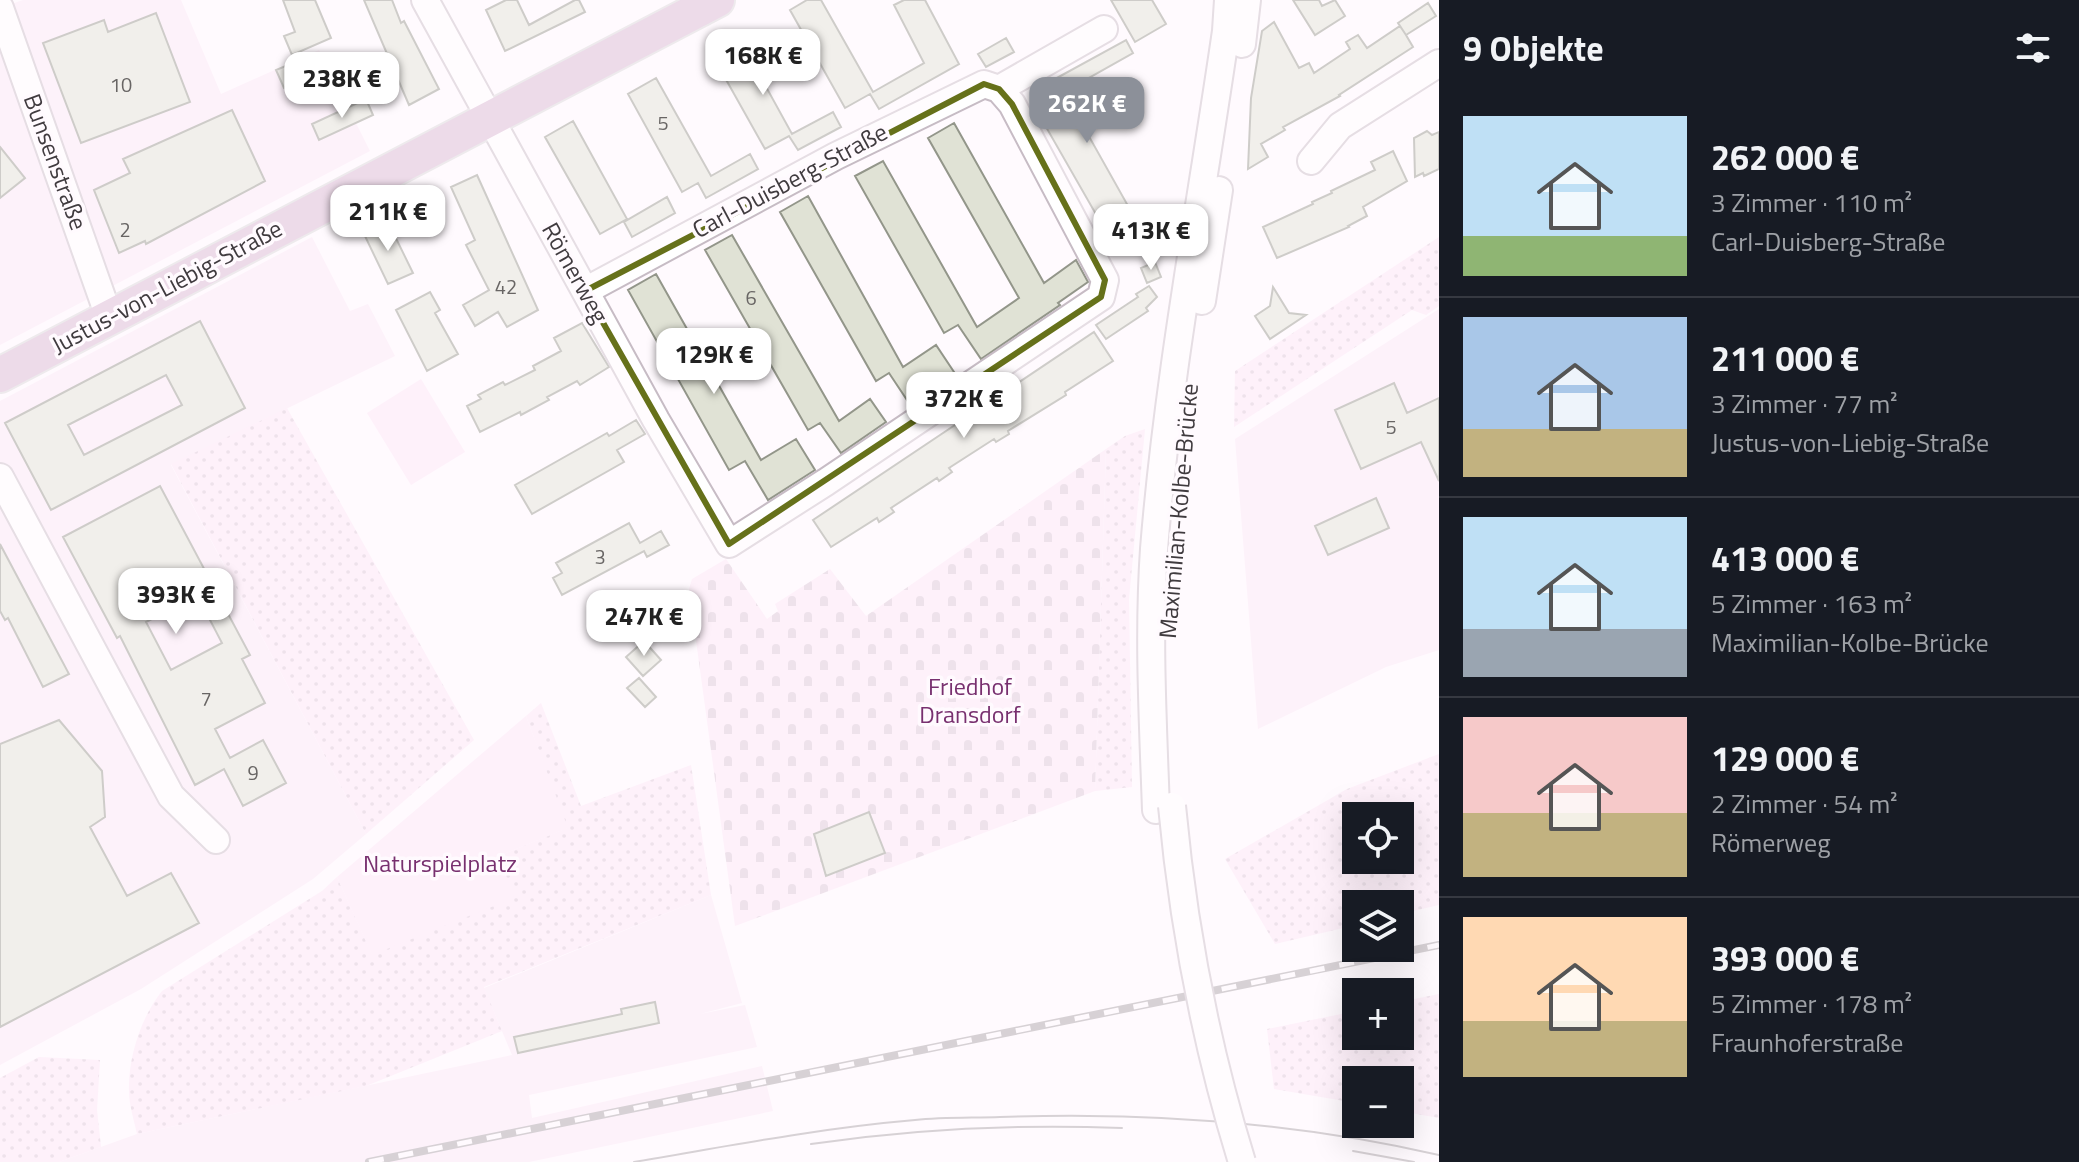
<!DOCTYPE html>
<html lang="de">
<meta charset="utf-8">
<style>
:root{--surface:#171b24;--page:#20242c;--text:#f1f3f6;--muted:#9ea1a6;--line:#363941;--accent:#8c9099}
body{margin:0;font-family:"Titillium Web",sans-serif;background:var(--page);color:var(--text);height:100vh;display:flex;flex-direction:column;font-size:30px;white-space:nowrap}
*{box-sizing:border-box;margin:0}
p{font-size:26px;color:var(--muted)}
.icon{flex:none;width:44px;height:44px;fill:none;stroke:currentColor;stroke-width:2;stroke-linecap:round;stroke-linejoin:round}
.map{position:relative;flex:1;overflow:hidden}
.side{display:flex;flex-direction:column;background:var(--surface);width:640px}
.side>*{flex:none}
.buttons{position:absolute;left:1342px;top:802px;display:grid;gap:16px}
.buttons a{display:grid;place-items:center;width:72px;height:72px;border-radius:0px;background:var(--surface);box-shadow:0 8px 32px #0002;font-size:40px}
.price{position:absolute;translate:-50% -68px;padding:0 18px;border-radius:16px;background:#fff;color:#222;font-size:26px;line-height:52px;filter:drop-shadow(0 2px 4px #0008)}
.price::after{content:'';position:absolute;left:50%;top:48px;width:24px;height:18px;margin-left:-12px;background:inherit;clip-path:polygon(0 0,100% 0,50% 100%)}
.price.on{background:var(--accent);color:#fff}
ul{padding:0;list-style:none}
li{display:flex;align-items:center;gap:24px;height:200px;padding:0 24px}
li+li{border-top:2px solid var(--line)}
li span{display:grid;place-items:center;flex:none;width:224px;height:160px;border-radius:0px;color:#555}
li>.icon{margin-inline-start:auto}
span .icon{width:96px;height:96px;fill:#fffc;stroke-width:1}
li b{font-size:34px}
h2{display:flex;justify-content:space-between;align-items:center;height:96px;padding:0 24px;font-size:34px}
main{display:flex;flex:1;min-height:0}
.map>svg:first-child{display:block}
.built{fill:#fbe8f7}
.grass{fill:url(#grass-dots);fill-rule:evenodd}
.cemetery{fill:url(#cemetery-stones);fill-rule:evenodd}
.park{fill:#fce6f7}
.building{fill:#e0e2d5;stroke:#93968a;stroke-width:2;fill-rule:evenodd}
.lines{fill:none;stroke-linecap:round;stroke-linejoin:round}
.minor-casing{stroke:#c7bcc5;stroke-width:30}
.major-casing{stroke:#d9d8d9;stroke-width:38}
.minor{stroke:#fff;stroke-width:26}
.major{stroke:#d7b5d1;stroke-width:34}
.tram{stroke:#a6a1a5;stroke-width:2}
.rail-casing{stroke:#a6a1a5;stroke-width:8}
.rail{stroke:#fffafe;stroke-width:5;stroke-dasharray:15;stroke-linecap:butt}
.minor-bridge-casing{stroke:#c7bcc5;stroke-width:30;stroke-linecap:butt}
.minor-bridge{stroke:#fff;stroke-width:26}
.marked{fill:none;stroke:#66711a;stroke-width:6;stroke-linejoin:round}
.labels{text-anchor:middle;stroke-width:7;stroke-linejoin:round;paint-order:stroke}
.number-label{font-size:20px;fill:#686564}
.street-label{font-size:24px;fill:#403b3f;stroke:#fffafe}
.park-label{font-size:24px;fill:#78306f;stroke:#fffafe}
</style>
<main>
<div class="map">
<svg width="1439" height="1162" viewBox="0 0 1439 1162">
<defs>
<pattern id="grass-dots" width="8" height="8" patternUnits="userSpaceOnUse" patternTransform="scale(2)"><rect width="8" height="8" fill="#fce6f7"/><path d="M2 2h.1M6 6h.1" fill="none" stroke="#d9c6d5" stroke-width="1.8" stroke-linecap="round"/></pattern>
<pattern id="cemetery-stones" width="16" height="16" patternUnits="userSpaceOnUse" patternTransform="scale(2)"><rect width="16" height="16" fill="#fce6f7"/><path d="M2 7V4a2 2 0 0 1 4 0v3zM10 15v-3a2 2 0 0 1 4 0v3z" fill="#d9c6d5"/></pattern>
</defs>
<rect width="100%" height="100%" fill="#fffafe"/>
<path class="built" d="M23 0H181L221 94 319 50 370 151 0 345V8Z
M312 237 350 311 368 304 395 356 171 465 366 834 313 879 141 989 0 1065V401Z
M1439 309V650L1386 667 1258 729 1235 439Z
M711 895 742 1003 700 1014 745 1005 757 1047 529 1095 532 1118 762 1066 773 1111 529 1162H59L137 1134 512 1055 484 988Z"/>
<path class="grass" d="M1439 237V306L1426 315 1412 310 1234 427 1235 371Z
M287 408 474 740 366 834 171 464Z
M1145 429 1129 599 1132 787 1095 791 1106 449 1125 436Z
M541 703 581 806 691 765 711 895 484 987 502 1031 366 1086 137 1134C134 1120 129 1105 129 1091 128 1058 141 1017 162 991L322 891 337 877 372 954 499 856 567 828 526 716Z
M1439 754V905L1400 914V904H1356V925L1275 944 1225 859 1347 789ZM1356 816H1400V860H1356Z
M1439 994V1118L1400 1111V1080H1356V1103L1274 1089 1267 1029 1356 1011V1036H1400V1002Z
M39 1057 100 1060 97 1110 101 1147 59 1162H0V1078Z"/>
<path class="cemetery" d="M1106 449 1095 791 735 926 689 589 692 579 726 559 767 619 778 611 775 604 830 569 866 616ZM869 813 826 875 814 834Z"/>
<path class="park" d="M421 379 465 452 411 485 367 413Z
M526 716 568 828 499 856 514 898 372 955 337 877Z"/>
<path class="building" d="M283 0H315L331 38 292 55 284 36 295 32Z
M364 0H392L401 23 404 21 439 89 409 105Z
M506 0H517L529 25 575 0H579L585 12 505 51 486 10Z
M807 0H821L873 92 924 63 894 5 904 0H925L959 64 879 109 870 94 845 108 790 10Z
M1111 0H1152L1166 24 1135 42Z
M1293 0H1319L1322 6 1335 0 1345 16 1315 35Z
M1428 3 1436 16 1406 35 1413 47 1339 95 1340 96 1283 127 1285 130 1261 144 1268 157 1248 169 1251 98 1262 31 1274 22 1299 68 1309 63 1314 73 1350 49 1346 42 1358 35 1367 48 1400 26 1406 35 1398 23Z
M156 13 190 102 81 143 43 43 104 20 108 32Z
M741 33 769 83 765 85 792 134 833 112 841 127 798 150 789 136 765 149 710 51Z
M1006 38 1014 52 986 67 978 54Z
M1126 40 1133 53 1064 92 1141 229 1113 244 1038 113 1044 110 1033 91Z
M300 60 308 78 284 88 276 70Z
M656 78 711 176 750 154 758 169 706 198 698 183 682 192 628 94Z
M366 99 373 115 319 140 312 124Z
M232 110 265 181 146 244 145 241 119 253 94 190 130 173 123 159Z
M573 121 627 219 600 234 545 137Z
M954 123 1044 283 1076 260 1088 282 1058 303 1060 305 981 359 958 325 944 333 855 176 883 161 977 327 1019 298 928 138Z
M1427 131 1432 135 1439 132V169L1424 176 1423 173 1415 177 1414 138Z
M0 147 25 178 0 198Z
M1393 151 1407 181 1363 207 1367 216 1348 226 1349 227 1277 258 1263 227 1313 204 1312 202 1332 193 1331 191 1375 170 1371 162Z
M477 175 538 310 507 327 498 312 475 326 463 305 489 290 466 245 475 240 451 187Z
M808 196 903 367 936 345 956 375 911 406 889 373 876 381 780 212Z
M667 197 675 213 632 237 624 222Z
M388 222 413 273 388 284 364 234Z
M732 235 839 421 870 399 886 422 841 453 820 423 808 430 705 250Z
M1155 262 1161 277 1147 283 1141 268Z
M656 274 761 460 796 439 815 470 768 500 745 461 729 470 628 290Z
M1149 286 1157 297 1146 308 1148 311 1106 339 1096 325 1138 297 1136 294Z
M1273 287 1289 313 1306 315 1270 339 1255 316 1270 306Z
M430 292 440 310 435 313 458 354 427 371 396 310Z
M200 321 245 408 51 510 5 423ZM166 375 182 405 84 455 68 425Z
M582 323 609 367 580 385 577 381 547 397 549 400 521 415 520 412 480 432 467 406 481 399 478 395 503 382 505 385 535 370 533 366 561 351 554 338Z
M1094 332 1113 361 1065 392 1066 395 1008 431 1009 434 996 442 994 439 949 468 952 472 939 481 937 478 891 508 894 512 879 522 877 518 831 547 813 520Z
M1394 383 1407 413 1439 398V481L1421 442 1361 469 1335 410Z
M636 420 645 434 617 450 624 462 532 514 515 485 607 433 609 436Z
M160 486 250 655 242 659 265 703 215 729 230 758 263 740 286 783 243 806 224 769 195 785 120 636 117 638 63 537ZM197 595 222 643 171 670 146 622Z
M1376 498 1389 528 1328 555 1315 526Z
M629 523 640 543 661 531 669 545 647 557 644 551 562 595 553 578 562 573 556 563Z
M0 544 69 674 43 687 8 618 5 620 0 611Z
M644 641 661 660 643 676 626 657Z
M639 678 656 697 645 707 627 688Z
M59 720 102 771 105 817 90 827 127 896 171 873 199 923 0 1027V744Z
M869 812 885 853 826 876 814 834Z
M655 1002 659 1023 518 1053 514 1037 622 1014 621 1009Z"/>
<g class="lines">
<g class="minor-casing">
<path id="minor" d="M425 0 656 420 729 544 826 482 1101 297 1105 280 1012 104 999 89 984 84 836 156 585 291
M0 8 109 317
M1242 44 1247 0
M999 89 1104 29
M1311 161 1340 126 1439 63
M1202 301 1219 190
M0 477 171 796 216 840
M1156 810C1153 723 1148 636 1154 549 1168 375 1201 204 1226 31L1228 0"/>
</g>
<g class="major-casing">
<path id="major" d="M0 375 717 0"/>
</g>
<use href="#minor" class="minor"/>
<use href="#major" class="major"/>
<path class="tram" d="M811 1144C913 1129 1019 1124 1122 1128
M1353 1151 1414 1162
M634 1162C728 1146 821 1128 915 1120 943 1117 972 1118 1000 1117 1146 1112 1296 1122 1439 1155"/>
<g class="rail-casing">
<path id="rail" d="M369 1162 1439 945"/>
</g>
<use href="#rail" class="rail"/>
<g class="minor-bridge-casing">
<path id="minor-bridge" d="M1172 806C1183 925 1207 1049 1242 1162"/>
</g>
<use href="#minor-bridge" class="minor-bridge"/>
</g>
<path d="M0 0H1439V1162H0ZM984 84 999 89 1012 104 1105 280 1101 297 729 544 585 291Z" fill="#fffafe" fill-opacity=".55" fill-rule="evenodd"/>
<path class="marked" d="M984 84 999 89 1012 104 1105 280 1101 297 729 544 585 291Z"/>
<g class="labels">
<g class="number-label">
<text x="121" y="92">10</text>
<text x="663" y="130">5</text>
<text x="125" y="237">2</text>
<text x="506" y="294">42</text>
<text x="751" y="305">6</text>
<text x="1391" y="434">5</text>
<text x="600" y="564">3</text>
<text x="206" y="706">7</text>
<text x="253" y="780">9</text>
</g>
<g class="street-label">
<text transform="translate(55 162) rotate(70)" y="8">Bunsenstraße</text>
<text transform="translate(790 181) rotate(-28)" y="8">Carl-Duisberg-Straße</text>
<text transform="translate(575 273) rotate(61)" y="8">Römerweg</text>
<text transform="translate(167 287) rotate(-28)" y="8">Justus-von-Liebig-Straße</text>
<text transform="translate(1179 511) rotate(-85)" y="8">Maximilian-Kolbe-Brücke</text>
</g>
<g class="park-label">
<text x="970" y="695">Friedhof<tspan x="970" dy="28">Dransdorf</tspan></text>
<text x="440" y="872">Naturspielplatz</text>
</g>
</g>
</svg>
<div class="buttons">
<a><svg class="icon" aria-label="locate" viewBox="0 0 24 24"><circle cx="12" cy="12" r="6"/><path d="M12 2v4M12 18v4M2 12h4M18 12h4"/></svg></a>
<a><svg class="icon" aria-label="layers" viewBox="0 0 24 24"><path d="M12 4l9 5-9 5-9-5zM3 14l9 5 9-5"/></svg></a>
<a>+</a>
<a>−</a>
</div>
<b class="price" style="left:763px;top:97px">168K €</b>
<b class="price" style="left:342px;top:120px">238K €</b>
<b class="price on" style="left:1087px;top:145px">262K €</b>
<b class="price" style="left:388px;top:253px">211K €</b>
<b class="price" style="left:1151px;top:272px">413K €</b>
<b class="price" style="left:714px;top:396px">129K €</b>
<b class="price" style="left:964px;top:440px">372K €</b>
<b class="price" style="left:176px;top:636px">393K €</b>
<b class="price" style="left:644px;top:658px">247K €</b>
</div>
<section class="side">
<h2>9 Objekte<svg class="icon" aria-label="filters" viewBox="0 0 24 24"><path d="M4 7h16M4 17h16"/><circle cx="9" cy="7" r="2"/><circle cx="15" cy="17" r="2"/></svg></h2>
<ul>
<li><span style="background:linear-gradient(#bfe0f5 75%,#8fb573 0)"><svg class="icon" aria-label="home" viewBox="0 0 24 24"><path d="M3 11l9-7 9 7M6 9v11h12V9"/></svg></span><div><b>262 000 €</b><p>3 Zimmer · 110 m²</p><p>Carl-Duisberg-Straße</p></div></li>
<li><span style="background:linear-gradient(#a9c7e8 70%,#c2b280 0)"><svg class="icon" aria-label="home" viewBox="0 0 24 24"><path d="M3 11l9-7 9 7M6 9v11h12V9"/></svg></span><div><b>211 000 €</b><p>3 Zimmer · 77 m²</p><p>Justus-von-Liebig-Straße</p></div></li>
<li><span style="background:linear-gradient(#bfe0f5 70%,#9aa5b1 0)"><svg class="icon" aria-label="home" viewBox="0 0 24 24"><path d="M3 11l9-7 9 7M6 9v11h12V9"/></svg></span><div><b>413 000 €</b><p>5 Zimmer · 163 m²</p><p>Maximilian-Kolbe-Brücke</p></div></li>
<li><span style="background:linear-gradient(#f6c9c9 60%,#c2b280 0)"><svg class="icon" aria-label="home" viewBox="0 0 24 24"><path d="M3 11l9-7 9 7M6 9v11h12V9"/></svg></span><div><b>129 000 €</b><p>2 Zimmer · 54 m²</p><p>Römerweg</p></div></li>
<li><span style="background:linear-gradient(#ffd9b3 65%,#c2b280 0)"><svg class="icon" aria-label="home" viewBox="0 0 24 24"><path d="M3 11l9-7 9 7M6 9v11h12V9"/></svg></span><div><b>393 000 €</b><p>5 Zimmer · 178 m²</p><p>Fraunhoferstraße</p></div></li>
</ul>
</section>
</main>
